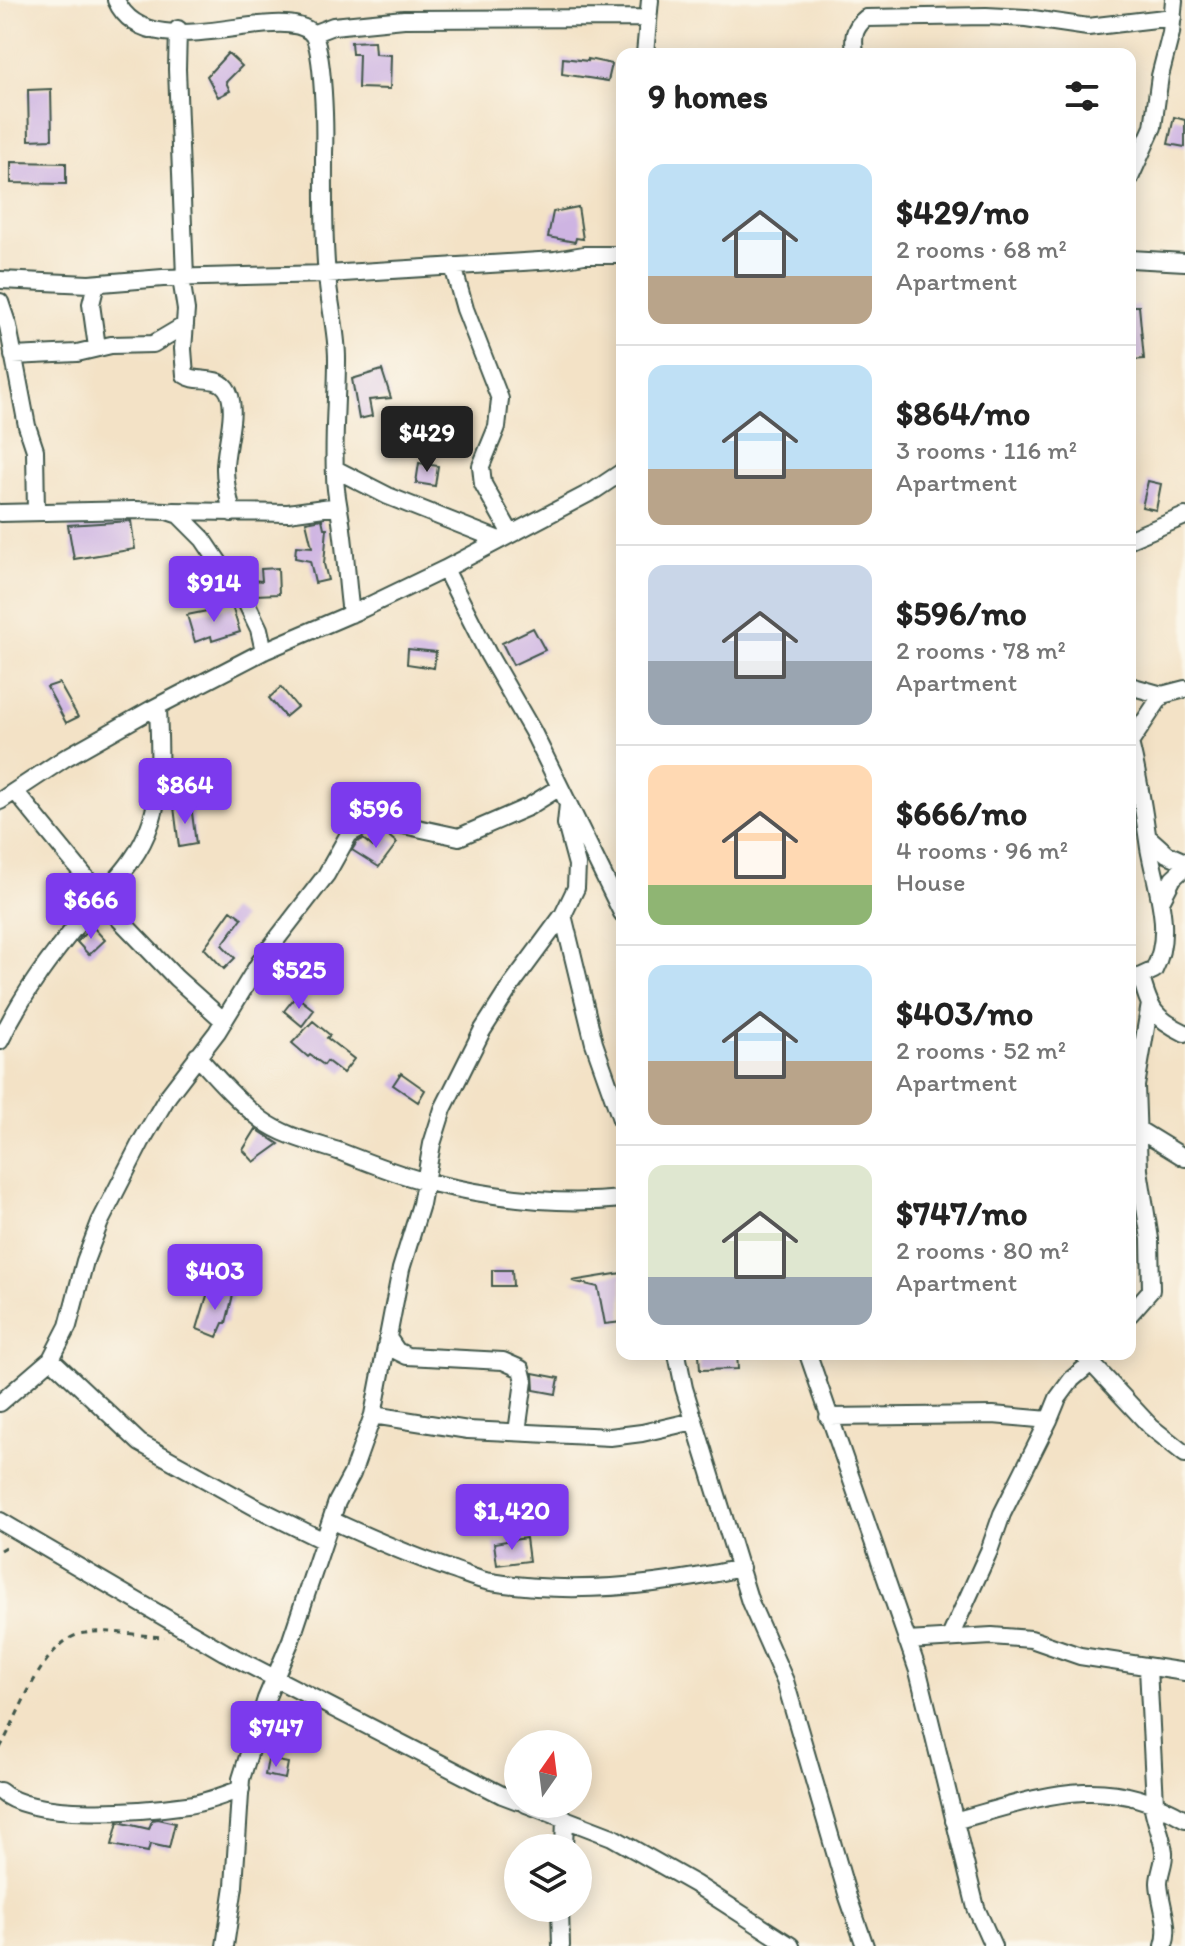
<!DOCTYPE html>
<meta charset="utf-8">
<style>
:root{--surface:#fff;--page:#f6f6f6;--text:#222;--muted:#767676;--line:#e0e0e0;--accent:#7c3aed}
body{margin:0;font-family:Itim,sans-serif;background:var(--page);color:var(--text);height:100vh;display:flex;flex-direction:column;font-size:30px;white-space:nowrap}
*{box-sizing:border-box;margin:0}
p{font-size:26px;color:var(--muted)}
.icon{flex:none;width:44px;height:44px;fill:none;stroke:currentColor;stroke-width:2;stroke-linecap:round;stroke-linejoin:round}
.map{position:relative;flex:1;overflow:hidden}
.side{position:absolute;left:616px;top:48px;width:520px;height:1312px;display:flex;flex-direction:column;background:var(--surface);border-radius:16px;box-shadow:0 4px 20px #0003}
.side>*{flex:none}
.needle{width:52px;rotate:14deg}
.controls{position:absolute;left:504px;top:1730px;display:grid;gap:16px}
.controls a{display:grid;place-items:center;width:88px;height:88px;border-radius:50%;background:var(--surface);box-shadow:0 4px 20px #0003;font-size:40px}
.price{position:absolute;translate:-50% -68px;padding:0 18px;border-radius:8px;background:var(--accent);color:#fff;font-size:26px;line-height:52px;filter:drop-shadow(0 2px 4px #0008)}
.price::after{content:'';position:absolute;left:50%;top:48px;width:24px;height:18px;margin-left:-12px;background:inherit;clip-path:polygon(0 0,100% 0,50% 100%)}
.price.active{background:#222;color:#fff}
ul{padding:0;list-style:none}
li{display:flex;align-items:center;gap:24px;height:200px;padding:0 32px}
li+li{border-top:2px solid var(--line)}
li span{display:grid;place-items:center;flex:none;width:224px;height:160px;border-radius:16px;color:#555}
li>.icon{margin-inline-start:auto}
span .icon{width:96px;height:96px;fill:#fffc;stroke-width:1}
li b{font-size:34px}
h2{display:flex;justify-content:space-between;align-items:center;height:96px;padding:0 32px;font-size:34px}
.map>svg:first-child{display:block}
.building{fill:#ceb4e2}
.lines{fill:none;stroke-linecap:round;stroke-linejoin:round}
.minor-casing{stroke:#3f564a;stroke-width:20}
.path{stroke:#3f564a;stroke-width:3;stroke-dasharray:6 6;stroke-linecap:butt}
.minor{stroke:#fff;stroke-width:16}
</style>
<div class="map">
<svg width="1185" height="1946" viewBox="0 0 1185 1946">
<rect width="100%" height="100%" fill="#fbf7ec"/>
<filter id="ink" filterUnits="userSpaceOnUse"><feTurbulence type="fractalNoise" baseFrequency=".0125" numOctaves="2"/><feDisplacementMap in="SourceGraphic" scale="16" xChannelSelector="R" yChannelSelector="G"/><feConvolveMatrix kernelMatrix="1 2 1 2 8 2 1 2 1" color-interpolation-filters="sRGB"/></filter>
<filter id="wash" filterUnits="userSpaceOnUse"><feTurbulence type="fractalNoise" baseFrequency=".006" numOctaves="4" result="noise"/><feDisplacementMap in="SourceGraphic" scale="32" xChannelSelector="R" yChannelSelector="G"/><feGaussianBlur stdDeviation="1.8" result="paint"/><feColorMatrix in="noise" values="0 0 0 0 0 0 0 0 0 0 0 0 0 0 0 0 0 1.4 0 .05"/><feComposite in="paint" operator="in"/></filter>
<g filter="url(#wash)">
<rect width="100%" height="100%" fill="#f3e2c6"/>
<g id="blocks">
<path class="building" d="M374 41 375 54 391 55 390 89 358 88 359 54H352L351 42Z
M228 53 242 66 226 82 230 91 218 97 207 76Z
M563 58 588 61V59L612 64 608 81 562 74Z
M51 89 52 139 29 140 28 90Z
M1174 117 1185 120V147L1168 144Z
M11 162 66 163V184L11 183Z
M578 207 583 239 576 238 575 242 548 237 553 212Z
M1130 306H1139L1144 359 1130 360Z
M382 370 391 398 369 400 372 416 359 419 352 379Z
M419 463 438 466 435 486 416 483Z
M1148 481 1161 484 1156 510 1142 507Z
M322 519 324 528H327L324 564 328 580 315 583 310 561 295 558 296 546 312 547 306 522Z
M131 521 135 549 74 559 68 525Z
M278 568 279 594 254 595 252 580 262 581 261 569Z
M232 606 240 632 212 641 211 636 195 642 187 615Z
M533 628 545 650 513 665 502 643Z
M408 649 436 652 434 668 407 664Z
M59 683 78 717 66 723 47 687Z
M281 687 297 707 285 717 269 698Z
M191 805 196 844 179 847 174 807Z
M385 833 397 843 379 867 352 850 357 842 363 839 373 847Z
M231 910 242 918 222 945 235 958 224 969 204 948Z
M92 926 105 940 89 955 77 942Z
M296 996 314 1010 302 1026 284 1011Z
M313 1021 330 1035 327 1038 354 1059 343 1073 327 1061 324 1065 310 1055 308 1057 292 1043Z
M401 1073 425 1090 418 1102 393 1085Z
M256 1129 279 1144 254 1162 243 1150Z
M492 1270H512L513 1286H492Z
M622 1273V1322L605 1324 598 1287 572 1281Z
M209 1289 233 1295 226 1323H223L217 1337 197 1329Z
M699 1354H737L738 1369 700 1370Z
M533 1373 559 1378 556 1394 534 1390Z
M526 1538 529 1561 497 1565 494 1543Z
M268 1759 288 1763 285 1779 265 1775Z
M157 1819 175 1823 169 1848 150 1844 148 1852 112 1845 118 1822 149 1829 152 1820Z"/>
</g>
</g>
<g filter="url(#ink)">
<use href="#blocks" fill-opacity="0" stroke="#3f564a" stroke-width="2"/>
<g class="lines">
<g class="minor-casing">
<path id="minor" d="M116 0C147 71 278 0 312 33 324 49 325 131 324 153 324 194 323 234 327 275 329 303 337 331 337 359 337 398 333 437 335 475 335 493 340 511 342 529 346 557 347 585 351 614
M178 29 177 69 185 277
M312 34 333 26 404 19 648 18
M645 54 650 0
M855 54C853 38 853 28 866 18L986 16 1026 18 1088 27 1173 17
M1130 178 1153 127 1160 76 1171 33 1174 0
M1130 259 1185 262
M453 266 465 309 500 399 497 427 481 466 483 484 511 534
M181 278 186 310 183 349 185 375C196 383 216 375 226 388 240 406 224 449 225 469 225 484 229 499 232 513
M0 280 89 284 163 278 327 274 555 260 584 255H622
M96 284 91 304 97 347
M0 302 8 326 27 426 35 450 36 512
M13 356 77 353 111 345 153 344 185 325
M335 469 388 496 499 540
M173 511 288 513 338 506
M0 513 135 510 167 511 179 515 203 539 247 604 259 629 264 651
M1130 539 1185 516
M445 569 488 654 533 732 622 913
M1130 686 1162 695 1185 689
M1130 743C1139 778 1144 812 1149 848 1156 887 1174 932 1154 970L1130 981
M1130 743 1162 695
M15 791 101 896
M0 801 65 758 152 709 264 651 362 609 445 569 595 490 622 472
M1148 837 1167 854 1185 862
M99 898 176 978 224 1021
M1161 901 1173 878 1185 867
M563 915 594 1043 622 1122
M1141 977C1150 1010 1154 1018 1185 1033
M0 1041C22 994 52 955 85 915 111 884 138 862 151 822 163 786 159 743 158 706
M197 1056C217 1078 238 1102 262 1120 285 1137 315 1143 341 1152 370 1163 398 1175 428 1182 490 1197 558 1206 622 1199
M1136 1128 1185 1158
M1130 1314 1151 1290 1150 1239 1139 1170 1136 1086 1150 1004
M388 1338 397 1351 407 1356 503 1361 521 1369 524 1381 517 1432
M677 1354 684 1388 750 1602 785 1681 848 1897 865 1946
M808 1354 918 1671 976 1908 993 1946
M1083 1354 1151 1427 1185 1454
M51 1359 140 1443 255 1507 324 1541
M0 1403 51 1359 68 1326 85 1261 100 1222 141 1142 168 1096 217 1032 263 957 326 875 349 834 364 826 385 821 459 837 528 807 560 787
M373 1415 468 1430 610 1437 642 1433 694 1421
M828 1417 993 1415 1049 1420
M331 1520C370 1538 409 1555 450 1569 463 1573 477 1580 491 1582 573 1595 660 1586 741 1568
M0 1521 224 1652 502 1795 518 1801
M950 1637 989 1551 1002 1514 1049 1420 1058 1398 1072 1379 1091 1363
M907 1641 992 1636 1031 1639 1080 1656 1185 1672
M1148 1668 1155 1803
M0 1791C33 1821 144 1811 187 1805 205 1803 224 1795 241 1789
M1152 1802C1154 1819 1162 1835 1164 1852 1165 1862 1159 1873 1159 1883 1160 1905 1171 1925 1164 1946
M526 1804 612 1837 695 1884 791 1946
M954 1821C1039 1798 1103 1770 1185 1819
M564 1848 565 1818
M560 1908 561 1946
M225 1946 234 1886 241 1779 266 1699 291 1640 337 1502 352 1474 373 1415 401 1269 421 1204 432 1144 443 1109 482 1031 512 984 563 915 576 888 577 865 566 824 568 804"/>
</g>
<path class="path" d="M0 1550 10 1544
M0 1748C19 1716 43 1638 85 1633 111 1629 139 1636 165 1637"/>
<use href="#minor" class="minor"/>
</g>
</g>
</svg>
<div class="controls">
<a><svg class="needle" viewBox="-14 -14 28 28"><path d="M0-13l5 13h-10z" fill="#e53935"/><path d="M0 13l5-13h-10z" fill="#767676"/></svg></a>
<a><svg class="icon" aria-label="layers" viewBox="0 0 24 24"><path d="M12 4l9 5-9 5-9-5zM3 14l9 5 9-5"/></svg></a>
</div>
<b class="price active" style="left:427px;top:474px">$429</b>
<b class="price" style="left:214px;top:624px">$914</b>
<b class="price" style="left:185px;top:826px">$864</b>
<b class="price" style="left:376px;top:850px">$596</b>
<b class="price" style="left:91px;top:941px">$666</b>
<b class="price" style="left:299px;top:1011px">$525</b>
<b class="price" style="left:215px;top:1312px">$403</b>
<b class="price" style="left:512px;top:1552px">$1,420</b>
<b class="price" style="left:276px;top:1769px">$747</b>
<section class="side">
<h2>9 homes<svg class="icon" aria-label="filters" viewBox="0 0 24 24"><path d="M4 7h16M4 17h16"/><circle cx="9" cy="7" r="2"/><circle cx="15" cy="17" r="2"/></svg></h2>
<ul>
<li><span style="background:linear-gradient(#bfe0f5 70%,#b9a48a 0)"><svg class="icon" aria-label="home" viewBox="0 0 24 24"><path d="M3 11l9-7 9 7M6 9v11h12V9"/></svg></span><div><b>$429/mo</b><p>2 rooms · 68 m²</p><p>Apartment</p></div></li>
<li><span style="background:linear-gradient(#bfe0f5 65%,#b9a48a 0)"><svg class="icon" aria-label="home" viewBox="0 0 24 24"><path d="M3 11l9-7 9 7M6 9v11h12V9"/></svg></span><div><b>$864/mo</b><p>3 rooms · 116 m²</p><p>Apartment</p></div></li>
<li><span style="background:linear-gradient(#c9d6e8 60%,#9aa5b1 0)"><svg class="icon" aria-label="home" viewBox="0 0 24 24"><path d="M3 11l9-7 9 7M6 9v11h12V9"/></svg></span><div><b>$596/mo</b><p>2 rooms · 78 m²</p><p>Apartment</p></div></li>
<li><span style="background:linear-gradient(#ffd9b3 75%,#8fb573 0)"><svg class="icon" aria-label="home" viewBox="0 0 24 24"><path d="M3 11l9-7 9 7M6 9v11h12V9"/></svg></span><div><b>$666/mo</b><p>4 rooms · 96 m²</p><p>House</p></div></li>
<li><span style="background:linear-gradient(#bfe0f5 60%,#b9a48a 0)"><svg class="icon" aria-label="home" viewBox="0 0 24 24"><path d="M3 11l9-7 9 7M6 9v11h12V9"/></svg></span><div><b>$403/mo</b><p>2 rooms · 52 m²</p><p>Apartment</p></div></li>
<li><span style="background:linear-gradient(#dfe7d0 70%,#9aa5b1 0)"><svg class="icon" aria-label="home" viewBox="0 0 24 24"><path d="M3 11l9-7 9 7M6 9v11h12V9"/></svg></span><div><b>$747/mo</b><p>2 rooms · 80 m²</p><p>Apartment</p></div></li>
</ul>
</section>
</div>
